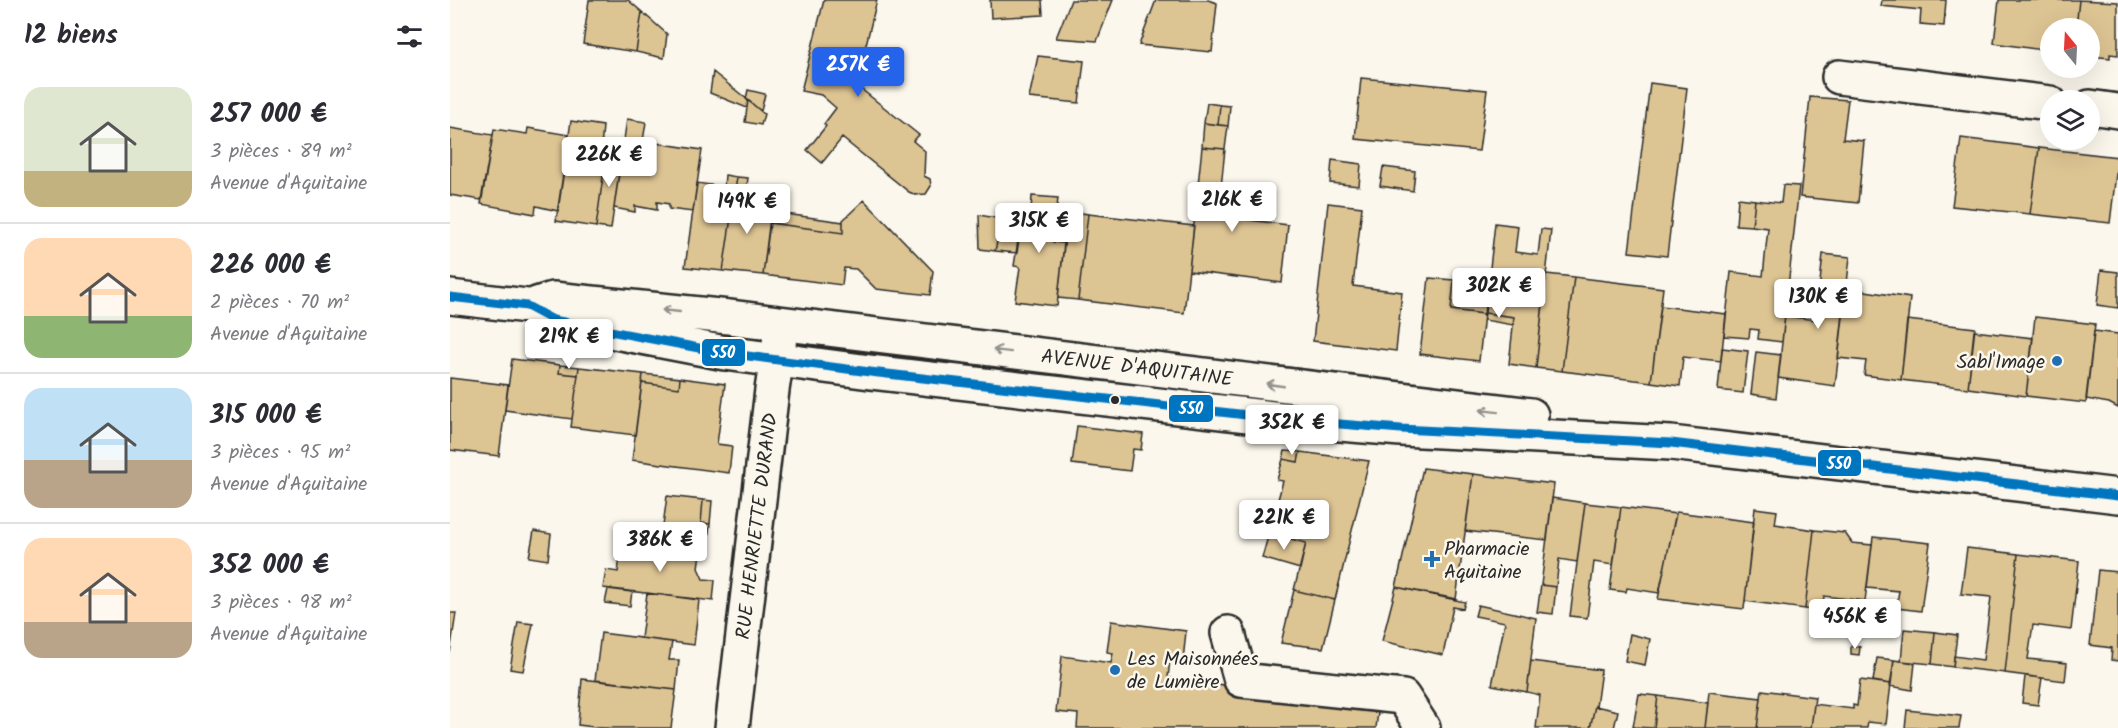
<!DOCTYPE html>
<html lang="fr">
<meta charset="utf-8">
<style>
:root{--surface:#fff;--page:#f2f2f3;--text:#2b2b33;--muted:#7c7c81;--line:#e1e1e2;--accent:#2563eb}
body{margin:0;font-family:Kalam,sans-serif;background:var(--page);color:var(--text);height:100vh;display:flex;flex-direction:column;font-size:22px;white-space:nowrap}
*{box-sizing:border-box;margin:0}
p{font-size:20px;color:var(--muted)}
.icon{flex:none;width:33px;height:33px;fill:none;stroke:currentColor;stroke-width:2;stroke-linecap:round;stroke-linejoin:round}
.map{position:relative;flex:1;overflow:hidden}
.details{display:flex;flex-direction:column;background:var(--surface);width:450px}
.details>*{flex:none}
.needle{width:39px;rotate:342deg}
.controls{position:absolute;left:1590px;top:18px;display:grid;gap:12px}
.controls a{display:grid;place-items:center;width:60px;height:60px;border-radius:50%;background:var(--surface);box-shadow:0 6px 24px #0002;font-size:30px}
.price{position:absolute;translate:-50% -51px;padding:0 14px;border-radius:6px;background:#fff;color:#222;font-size:20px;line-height:39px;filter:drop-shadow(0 2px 3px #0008)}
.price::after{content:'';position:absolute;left:50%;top:36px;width:18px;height:14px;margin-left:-9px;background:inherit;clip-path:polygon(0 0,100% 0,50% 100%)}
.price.current{background:var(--accent);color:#fff}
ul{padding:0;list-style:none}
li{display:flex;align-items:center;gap:18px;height:150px;padding:0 24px}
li+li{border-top:2px solid var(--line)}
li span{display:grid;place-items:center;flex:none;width:168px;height:120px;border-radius:18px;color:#555}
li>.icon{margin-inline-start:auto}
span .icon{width:72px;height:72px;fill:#fffc;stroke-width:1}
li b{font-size:26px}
h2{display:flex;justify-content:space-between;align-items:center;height:72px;padding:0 24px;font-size:26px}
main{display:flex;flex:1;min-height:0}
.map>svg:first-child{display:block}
.building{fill:#ddc493;stroke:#2b2b2b;stroke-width:1.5}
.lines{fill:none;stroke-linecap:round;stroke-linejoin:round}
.minor-casing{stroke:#2b2b2b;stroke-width:38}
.major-casing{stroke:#2b2b2b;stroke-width:38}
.minor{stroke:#fbf7ec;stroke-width:33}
.major{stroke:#fbf7ec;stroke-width:33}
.bus-1-casing{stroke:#fbf7ec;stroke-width:14}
.bus-1{stroke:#0075bf;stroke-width:9}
.oneway{stroke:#93918c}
.poi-dot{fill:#1f6fb2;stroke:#fbf7ec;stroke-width:2}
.bus-dot{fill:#2b2b2b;stroke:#fbf7ec;stroke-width:2}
.labels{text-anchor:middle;stroke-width:5;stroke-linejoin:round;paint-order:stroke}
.poi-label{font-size:20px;fill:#2b2b2b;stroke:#fbf7ec;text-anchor:start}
.street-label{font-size:20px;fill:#2b2b2b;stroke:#fbf7ec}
.line-badge{stroke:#fbf7ec;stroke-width:2}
.badge-label{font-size:16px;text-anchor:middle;font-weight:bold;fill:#fff}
</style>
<main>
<section class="details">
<h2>12 biens<svg class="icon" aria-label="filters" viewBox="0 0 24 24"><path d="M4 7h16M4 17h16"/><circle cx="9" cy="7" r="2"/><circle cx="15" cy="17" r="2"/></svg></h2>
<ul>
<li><span style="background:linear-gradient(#dfe7d0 70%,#c2b280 0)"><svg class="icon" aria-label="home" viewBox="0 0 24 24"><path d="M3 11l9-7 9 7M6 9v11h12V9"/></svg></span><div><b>257 000 €</b><p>3 pièces · 89 m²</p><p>Avenue d'Aquitaine</p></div></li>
<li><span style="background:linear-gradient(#ffd9b3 65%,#8fb573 0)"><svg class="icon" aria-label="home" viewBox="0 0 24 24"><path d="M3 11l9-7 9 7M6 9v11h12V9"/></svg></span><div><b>226 000 €</b><p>2 pièces · 70 m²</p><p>Avenue d'Aquitaine</p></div></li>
<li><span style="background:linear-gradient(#bfe0f5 60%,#b9a48a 0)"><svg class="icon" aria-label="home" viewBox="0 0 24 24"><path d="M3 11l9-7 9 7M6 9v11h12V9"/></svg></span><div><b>315 000 €</b><p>3 pièces · 95 m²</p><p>Avenue d'Aquitaine</p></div></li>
<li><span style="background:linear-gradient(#ffd9b3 70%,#b9a48a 0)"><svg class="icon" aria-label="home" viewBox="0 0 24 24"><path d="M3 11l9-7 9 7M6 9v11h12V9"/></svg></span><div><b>352 000 €</b><p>3 pièces · 98 m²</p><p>Avenue d'Aquitaine</p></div></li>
</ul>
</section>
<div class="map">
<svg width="1668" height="728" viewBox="0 0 1668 728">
<rect width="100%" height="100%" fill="#fbf7ec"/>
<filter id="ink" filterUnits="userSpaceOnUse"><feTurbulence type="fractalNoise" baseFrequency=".0167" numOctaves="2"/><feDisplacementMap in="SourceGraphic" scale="12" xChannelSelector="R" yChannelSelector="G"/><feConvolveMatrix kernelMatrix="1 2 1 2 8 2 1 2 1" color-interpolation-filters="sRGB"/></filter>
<g filter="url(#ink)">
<path class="building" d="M139 0H178L192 12 186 52 133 44Z
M374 0H427L406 85 469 135 463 141 475 151 474 176 480 179 481 186 476 194 466 195 459 192 392 138 372 163 357 150 376 126 374 124 386 108 371 95 351 91Z
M540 0H592L593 15 541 18Z
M621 0H663L647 41 606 38Z
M706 0H758L767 3 762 52 689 45Z
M1432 0H1496L1494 26 1470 24 1471 10 1431 6Z
M1549 0H1629L1626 28H1600V51L1544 43Z
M1629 0 1668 2V55L1660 54V58L1640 56V28H1626Z
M192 12 217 34 214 58 186 52Z
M588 56 634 61 629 103 579 98Z
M263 72 298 100 297 108 260 93Z
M911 78 1037 90 1029 151 905 139Z
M1200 83 1237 88 1217 256 1179 252Z
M298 90 315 94 311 111 296 99Z
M1360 97 1398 100 1393 139 1414 141 1408 203 1350 197Z
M298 100 314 114 311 125 295 122Z
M757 103 770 105 768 125 754 123Z
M770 105 780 106 778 126 768 125Z
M177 119 196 122 193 141 252 150 243 212 219 209V204L207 202V210L185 206V212L164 208Z
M121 121 153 126 151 148H157L146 227 106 221Z
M754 123 778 126 775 149 752 147Z
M0 128 43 135 31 200 0 195Z
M78 128 119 135 108 211 86 206 85 214 31 204 44 129 77 134Z
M1511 138 1589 148 1580 214 1502 206Z
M752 147 775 149 768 216 838 225 832 283 739 271Z
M157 148 172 150 161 229 146 227Z
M1589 148 1668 157 1660 223 1580 214Z
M882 160 911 164 909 186 880 183Z
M933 167 965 171 963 191 930 186Z
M275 175 287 177 273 271 235 267 247 183 274 187Z
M287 177 298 178 294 206 321 210 313 275 273 271Z
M1333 185 1349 186 1332 342 1308 339 1309 330 1300 329 1299 338 1274 336 1281 272 1313 276 1318 228 1302 226 1305 200 1331 203Z
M582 196 608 198 603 242 614 243 607 306 565 301 570 267 564 266 573 209 581 210Z
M1288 198 1305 200 1302 226 1286 225Z
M414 200 483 271 480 295 426 289 406 269 394 268 392 285 313 275 320 223 393 233V220Z
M878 203 912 207 903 286 952 292 946 351 863 341Z
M555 206 573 209 567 253 545 251Z
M618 211 638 214 628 300 608 298Z
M321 212 393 222V233L320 223Z
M638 214 744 226 734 313 628 300Z
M529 215 552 219 545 251 530 249Z
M1045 223 1068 226 1065 252 1088 255 1091 229 1101 230 1086 368 1059 364 1064 317 1035 313Z
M1373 254 1400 257 1385 386 1328 378 1335 316 1366 320Z
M1651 270 1668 272V308L1647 305Z
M1096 274 1124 277 1112 371 1086 368Z
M1124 277 1213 288 1201 382 1112 371Z
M979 278 1004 280 1001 310 1034 314 1029 361 970 354Z
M1004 280 1038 284 1034 314 1001 310Z
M1396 288 1460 298 1451 380 1414 375 1416 361 1388 358Z
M1211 306 1276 314 1271 361 1233 357 1230 386 1201 382Z
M1035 313 1064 317 1063 325 1034 320Z
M1585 317 1645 324 1636 403 1576 396Z
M1457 320 1525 328 1518 388 1451 380Z
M1524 331 1583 338 1576 396 1518 388Z
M1644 331 1668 334V408L1659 403 1636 399Z
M1272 348 1298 351 1293 393 1268 390Z
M1306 352 1331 355 1326 398 1301 394Z
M62 359 110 365 109 373 128 375 122 419 55 410Z
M110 365 129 367 128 375 109 373Z
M129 367 193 374 185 435 121 427Z
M193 374 230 378 229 388 192 383Z
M0 378 58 385 49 456 0 450Z
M230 378 275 384 267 444 282 446 279 473 182 460 192 383 229 388Z
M627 426 693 434 691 450 683 449 680 471 622 464Z
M835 451 850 452 848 462 833 459Z
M850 452 919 461 885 600 844 590 856 543 819 533 833 481 827 480 833 459 848 462Z
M973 468 1023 474 1006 599 946 587Z
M1023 474 1104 484 1097 540 1015 531Z
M217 496 253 500 251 523 260 524 256 553 172 542 173 528 212 533Z
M1102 498 1135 503 1127 562 1109 559 1106 587 1091 585Z
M253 500 262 501 260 524 251 523Z
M1135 503 1171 507 1163 565 1144 562 1137 618 1120 616Z
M1171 507 1226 514 1209 593 1177 588 1176 592 1160 590Z
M1305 508 1327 511 1325 524 1364 530 1355 609 1295 601Z
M1226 512 1304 522 1294 609 1208 599Z
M1364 530 1395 533 1402 543 1422 545 1415 601 1374 596 1372 611 1355 609Z
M84 531 101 534 98 560 79 557Z
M819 533 856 543 850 569 812 558Z
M1423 537 1480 543 1471 611 1446 608 1449 591 1417 588Z
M172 542 250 553 248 568 253 579 265 580 263 601 153 588 156 570 168 572Z
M1517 548 1568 554 1555 673 1503 667 1504 656 1533 660 1541 597 1511 594Z
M1568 554 1629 561 1621 630 1583 625 1578 659 1617 663 1615 681 1555 673Z
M1648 570 1668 572V661L1661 660 1662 648 1640 645Z
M1091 585 1106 587 1103 614 1087 612Z
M946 587 1015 602 1013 609 1003 607 993 655 932 641Z
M158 589 182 592 180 606 155 603Z
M844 590 885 600 873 648 831 643Z
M197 593 249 600 244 645 191 638Z
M1028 605 1086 618 1077 692 1042 685 1055 622 1025 616Z
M0 613H6L0 653Z
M661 621 736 631 733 661 720 660 718 678 929 704 926 728H627L628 714 606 712 612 656 661 663 663 653 657 652Z
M68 622 83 624 73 671 60 669Z
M1454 629 1485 632 1482 664 1451 661Z
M1485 632 1507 635 1503 667 1482 664Z
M151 633 222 642 219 660H229L226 690 145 680Z
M1180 634 1200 639 1195 665 1175 661Z
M1401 646 1410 647 1409 655 1401 654Z
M1427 658 1444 660 1441 684 1423 681Z
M1444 660 1465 663 1462 690 1440 686Z
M1081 661 1151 670 1146 707 1145 706 1140 728H1086L1090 695 1077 692Z
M1575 676 1592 678 1588 705 1572 703Z
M132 679 226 690 221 728H153L128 725Z
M1410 680 1441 684 1436 724 1418 722 1417 728H1361L1364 704 1403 709V705L1407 706Z
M1312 690 1365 697 1361 728H1307Z
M1259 692 1311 698 1307 728H1255Z
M1189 694 1208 696 1204 728 1183 727Z
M1208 696 1258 703 1255 728H1204Z
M1145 706 1168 711 1164 728H1140Z
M1457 710 1511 716 1509 728H1455Z"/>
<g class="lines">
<g class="minor-casing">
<path id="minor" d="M1389 77 1600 103
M1640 107 1668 111
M778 633 791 680 953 697 973 728
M282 728 322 390 332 324"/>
</g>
<g class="major-casing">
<path id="major" d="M0 297 77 306 103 320 275 353 420 372 841 420 951 429 1221 443 1668 496
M87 304 103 299 279 317 1081 415"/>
</g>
<use href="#minor" class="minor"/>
<use href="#major" class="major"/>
<g class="bus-1-casing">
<path id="bus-1" d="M0 297 77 306 103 320 275 353 420 372 841 420 951 429 1221 443 1668 496"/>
</g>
<use href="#bus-1" class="bus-1"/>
</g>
<defs><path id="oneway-shaft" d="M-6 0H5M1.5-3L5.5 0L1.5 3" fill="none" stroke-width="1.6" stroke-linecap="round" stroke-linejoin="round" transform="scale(1.5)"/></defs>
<g class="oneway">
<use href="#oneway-shaft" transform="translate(221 311) rotate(-174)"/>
<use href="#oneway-shaft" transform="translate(552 351) rotate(-173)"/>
<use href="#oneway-shaft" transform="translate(825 385) rotate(-172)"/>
<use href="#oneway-shaft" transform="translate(1039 411) rotate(-173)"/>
</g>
</g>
<g class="poi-dot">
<circle cx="1607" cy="361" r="6"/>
<path d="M979 550h6v6h6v6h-6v6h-6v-6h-6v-6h6z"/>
<circle cx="665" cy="670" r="6"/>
</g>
<circle class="bus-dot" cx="665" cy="400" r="5"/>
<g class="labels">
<g class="poi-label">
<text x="1595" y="368" text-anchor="end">Sabl'Image</text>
<text x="994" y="555">Pharmacie<tspan x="994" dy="23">Aquitaine</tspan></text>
<text x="677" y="665">Les Maisonnées<tspan x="677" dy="23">de Lumière</tspan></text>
</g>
<g class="street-label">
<text transform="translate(687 367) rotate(7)" y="7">AVENUE D'AQUITAINE</text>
<text transform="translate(306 526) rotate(-83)" y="7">RUE HENRIETTE DURAND</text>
</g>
</g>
<g class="line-badge">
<rect x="251" y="338" width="45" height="29" rx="6" fill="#0075bf"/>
<rect x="718" y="394" width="46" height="29" rx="6" fill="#0075bf"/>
<rect x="1367" y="449" width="45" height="28" rx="6" fill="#0075bf"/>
</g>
<g class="badge-label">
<text x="273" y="358">550</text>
<text x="741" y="414">550</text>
<text x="1389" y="469">550</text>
</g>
</svg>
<div class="controls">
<a><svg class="needle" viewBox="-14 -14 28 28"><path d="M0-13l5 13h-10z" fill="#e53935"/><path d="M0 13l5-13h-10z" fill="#7c7c81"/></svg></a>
<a><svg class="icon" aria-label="layers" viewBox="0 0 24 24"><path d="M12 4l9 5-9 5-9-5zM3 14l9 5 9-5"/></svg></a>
</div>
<b class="price current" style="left:408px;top:98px">257K €</b>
<b class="price" style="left:159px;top:188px">226K €</b>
<b class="price" style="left:782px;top:233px">216K €</b>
<b class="price" style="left:297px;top:235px">149K €</b>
<b class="price" style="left:589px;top:254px">315K €</b>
<b class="price" style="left:1049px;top:319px">302K €</b>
<b class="price" style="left:1368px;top:330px">130K €</b>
<b class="price" style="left:119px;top:370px">219K €</b>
<b class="price" style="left:842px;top:456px">352K €</b>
<b class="price" style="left:834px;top:551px">221K €</b>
<b class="price" style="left:210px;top:573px">386K €</b>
<b class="price" style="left:1405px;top:650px">456K €</b>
</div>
</main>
